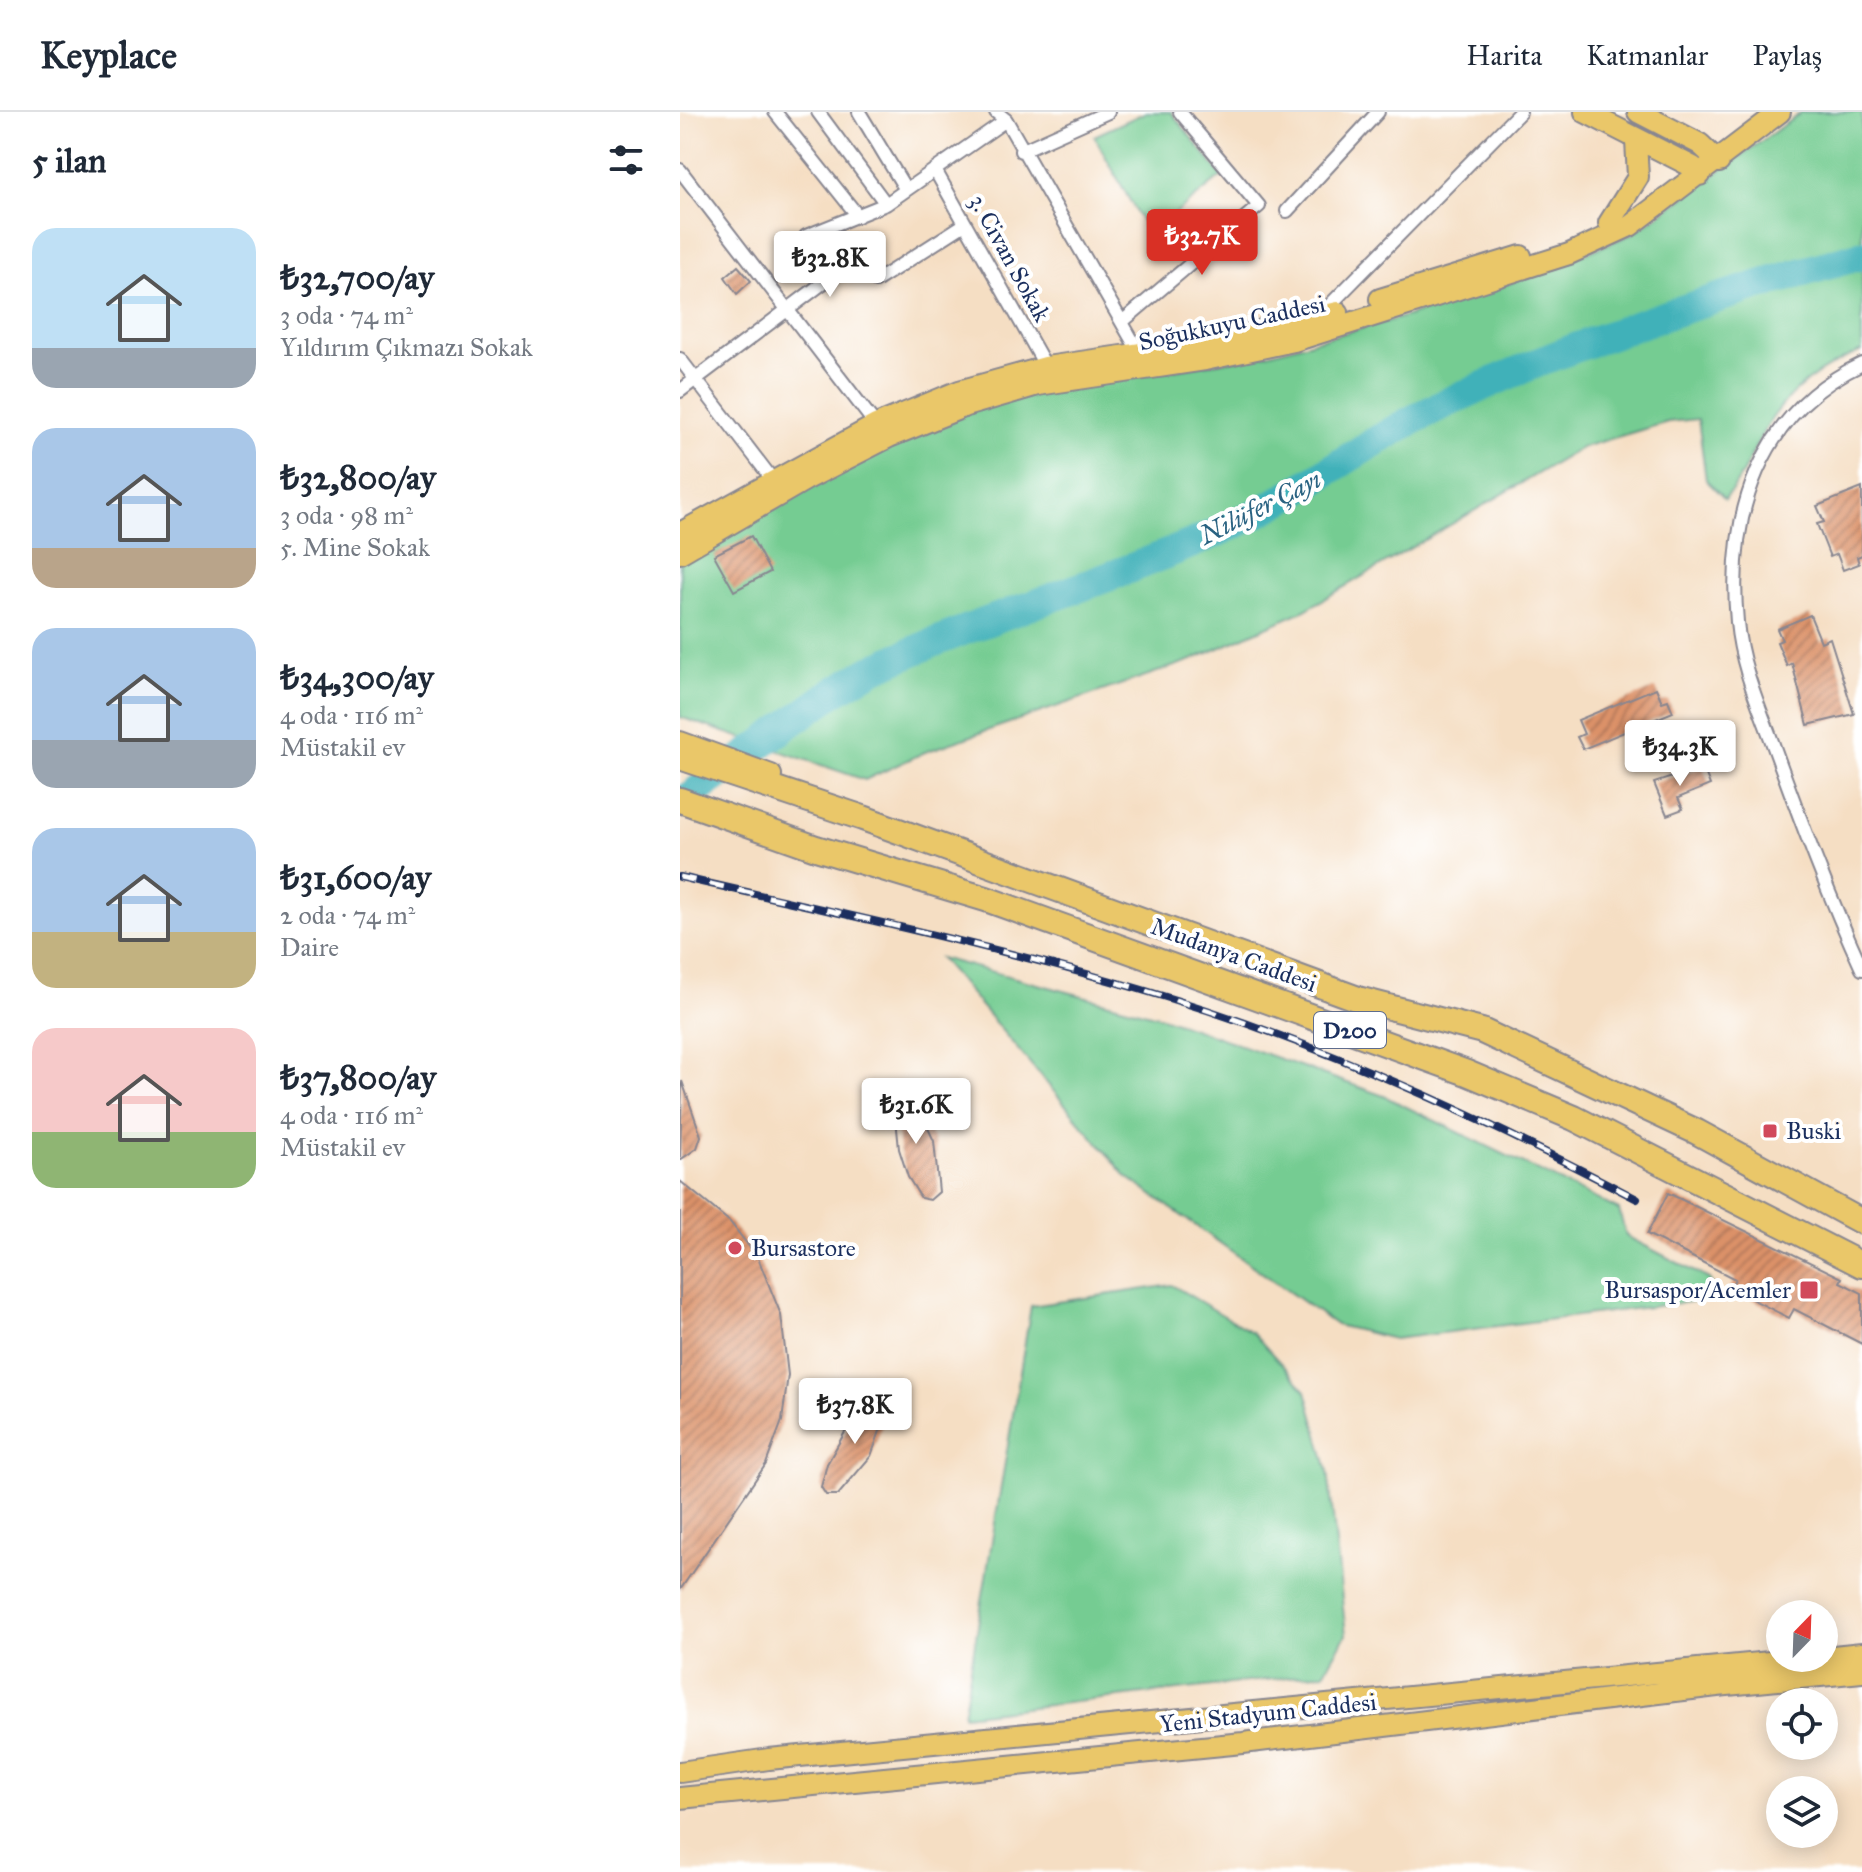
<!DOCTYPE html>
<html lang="tr">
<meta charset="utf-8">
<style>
:root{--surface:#fff;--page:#f2f2f3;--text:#1f2937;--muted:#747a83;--line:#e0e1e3;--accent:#d93025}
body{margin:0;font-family:"IM FELL Great Primer",serif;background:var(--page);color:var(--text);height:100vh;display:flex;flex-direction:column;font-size:30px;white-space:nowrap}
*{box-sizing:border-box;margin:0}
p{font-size:26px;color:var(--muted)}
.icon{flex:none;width:44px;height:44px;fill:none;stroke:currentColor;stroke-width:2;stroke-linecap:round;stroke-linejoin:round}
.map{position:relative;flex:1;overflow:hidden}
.panel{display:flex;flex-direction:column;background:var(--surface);width:680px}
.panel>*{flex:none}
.needle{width:52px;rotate:23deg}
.tools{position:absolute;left:1086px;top:1488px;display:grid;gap:16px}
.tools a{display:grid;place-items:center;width:72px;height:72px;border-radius:50%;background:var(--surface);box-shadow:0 4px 20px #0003;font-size:40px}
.price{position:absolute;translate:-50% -68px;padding:0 18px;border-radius:8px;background:#fff;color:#222;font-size:26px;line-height:52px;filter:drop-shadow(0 2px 4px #0008)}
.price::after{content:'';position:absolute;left:50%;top:48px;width:24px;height:18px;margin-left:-12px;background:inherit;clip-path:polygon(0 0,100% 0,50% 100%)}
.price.selected{background:var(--accent);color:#fff}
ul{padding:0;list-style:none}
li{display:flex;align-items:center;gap:24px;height:200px;padding:0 32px}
li span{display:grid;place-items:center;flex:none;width:224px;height:160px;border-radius:24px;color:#555}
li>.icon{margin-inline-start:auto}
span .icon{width:96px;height:96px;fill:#fffc;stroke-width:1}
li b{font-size:34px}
h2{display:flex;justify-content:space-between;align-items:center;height:96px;padding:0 32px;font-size:34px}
header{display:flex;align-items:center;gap:48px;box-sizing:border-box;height:112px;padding:0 40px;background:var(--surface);border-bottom:2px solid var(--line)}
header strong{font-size:38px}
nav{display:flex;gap:44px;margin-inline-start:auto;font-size:28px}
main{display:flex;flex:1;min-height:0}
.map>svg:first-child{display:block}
.green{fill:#74cc92;stroke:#487e78;stroke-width:2}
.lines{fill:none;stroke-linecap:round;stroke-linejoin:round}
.river{stroke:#41b1b9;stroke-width:30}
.building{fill:url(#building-hatch)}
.street-casing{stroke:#888690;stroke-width:16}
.primary-casing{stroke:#888690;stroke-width:24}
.highway-casing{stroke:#888690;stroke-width:28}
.street{stroke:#fff;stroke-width:12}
.primary{stroke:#eac769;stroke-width:20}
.highway{stroke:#eac769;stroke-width:24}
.rail-casing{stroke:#1b2f5e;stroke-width:8}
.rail{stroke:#fff;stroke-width:5;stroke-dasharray:15;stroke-linecap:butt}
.poi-dot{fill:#d1495b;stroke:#fff;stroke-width:3}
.labels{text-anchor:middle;stroke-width:8;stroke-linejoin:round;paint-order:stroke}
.shield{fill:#fff;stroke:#5f6d8e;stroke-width:2}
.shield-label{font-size:22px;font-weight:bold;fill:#1b2f5e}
.street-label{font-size:24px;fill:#1b2f5e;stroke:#fff}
.poi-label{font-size:24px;fill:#1b2f5e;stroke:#fff;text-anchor:start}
.water-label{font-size:26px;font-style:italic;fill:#2a6382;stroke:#fff}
</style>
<header>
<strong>Keyplace</strong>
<nav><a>Harita</a><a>Katmanlar</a><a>Paylaş</a></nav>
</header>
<main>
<section class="panel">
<h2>5 ilan<svg class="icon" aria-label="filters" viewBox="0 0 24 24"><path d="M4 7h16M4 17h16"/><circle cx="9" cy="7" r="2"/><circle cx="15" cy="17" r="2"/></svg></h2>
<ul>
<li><span style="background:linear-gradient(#bfe0f5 75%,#9aa5b1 0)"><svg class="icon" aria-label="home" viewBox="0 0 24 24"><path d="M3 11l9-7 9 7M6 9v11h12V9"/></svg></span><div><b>₺32,700/ay</b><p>3 oda · 74 m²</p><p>Yıldırım Çıkmazı Sokak</p></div></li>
<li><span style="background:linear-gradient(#a9c7e8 75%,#b9a48a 0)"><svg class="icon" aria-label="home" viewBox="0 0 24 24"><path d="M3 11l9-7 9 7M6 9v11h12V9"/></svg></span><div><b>₺32,800/ay</b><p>3 oda · 98 m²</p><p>5. Mine Sokak</p></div></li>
<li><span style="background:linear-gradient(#a9c7e8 70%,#9aa5b1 0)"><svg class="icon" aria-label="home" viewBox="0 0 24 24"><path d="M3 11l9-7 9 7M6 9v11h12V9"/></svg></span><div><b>₺34,300/ay</b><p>4 oda · 116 m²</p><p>Müstakil ev</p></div></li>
<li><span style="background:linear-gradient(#a9c7e8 65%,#c2b280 0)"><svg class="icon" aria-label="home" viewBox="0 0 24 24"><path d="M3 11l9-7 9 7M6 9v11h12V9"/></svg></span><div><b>₺31,600/ay</b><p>2 oda · 74 m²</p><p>Daire</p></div></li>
<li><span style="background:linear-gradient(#f6c9c9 65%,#8fb573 0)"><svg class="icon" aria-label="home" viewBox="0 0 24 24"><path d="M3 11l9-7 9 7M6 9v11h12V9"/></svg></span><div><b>₺37,800/ay</b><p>4 oda · 116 m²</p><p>Müstakil ev</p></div></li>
</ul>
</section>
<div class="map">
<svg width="1182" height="1760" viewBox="0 0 1182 1760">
<defs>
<pattern id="building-hatch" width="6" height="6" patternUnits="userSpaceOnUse" patternTransform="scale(2)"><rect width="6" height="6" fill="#db9168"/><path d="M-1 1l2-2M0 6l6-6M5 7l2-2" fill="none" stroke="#b17759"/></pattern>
</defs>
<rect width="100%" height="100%" fill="#fff"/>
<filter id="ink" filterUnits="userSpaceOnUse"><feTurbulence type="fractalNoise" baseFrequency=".0125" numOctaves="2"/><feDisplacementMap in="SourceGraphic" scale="16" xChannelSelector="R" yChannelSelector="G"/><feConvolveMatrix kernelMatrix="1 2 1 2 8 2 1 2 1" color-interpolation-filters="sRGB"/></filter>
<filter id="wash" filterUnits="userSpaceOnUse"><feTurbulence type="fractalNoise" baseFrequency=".006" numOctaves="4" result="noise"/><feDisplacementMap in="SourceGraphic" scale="32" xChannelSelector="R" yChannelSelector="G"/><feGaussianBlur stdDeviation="1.8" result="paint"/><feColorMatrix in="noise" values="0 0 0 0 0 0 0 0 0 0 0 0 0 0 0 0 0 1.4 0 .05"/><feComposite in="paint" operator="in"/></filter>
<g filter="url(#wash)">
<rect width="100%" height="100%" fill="#f5dec3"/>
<path class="green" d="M466 0H491L542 64 469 123 414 24Z
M1122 0H1182V239C1144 254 1111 276 1089 311 1072 336 1065 364 1045 387L1026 368 1018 307 988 310 903 335 625 498 512 548 245 640 185 668 0 605V448L175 350 264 308 335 283 579 244 727 204 854 163 952 122Z
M260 846 482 905 704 984 939 1098 946 1124 1029 1167 1041 1186 714 1227 656 1213 447 1065Z
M492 1173 573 1221 626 1279 648 1359 666 1523 644 1561 283 1603 351 1194Z"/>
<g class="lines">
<path class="river" d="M0 691 152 581 191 558C308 503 434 469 551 414 619 383 677 336 744 302 882 233 1034 185 1182 143"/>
</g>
<g id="blocks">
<path class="building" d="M58 154 71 169 57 182 45 165Z
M1182 376V443L1177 445 1179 452 1163 458 1157 442 1150 445 1137 412 1144 410 1137 394Z
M71 424 90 460 54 479 34 443Z
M1130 503 1141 530 1150 526 1174 602 1128 613 1112 551 1107 554 1097 530 1102 528 1097 517Z
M976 576 982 590 988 588 993 600 903 637 897 625 904 622 898 608Z
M1023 655 1030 673 998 686 1003 697 987 703 974 671Z
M2 969 21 1024 17 1036 0 1048Z
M223 979 232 981 254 1029 259 1080 250 1088 241 1086 228 1065 219 1037 214 986Z
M0 1069 50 1110 78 1146 101 1203 108 1263 102 1309 86 1352 0 1478Z
M988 1081 1162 1166 1160 1170 1182 1181V1232L1114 1197 1109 1206 1050 1176 1055 1167 967 1122Z
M192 1285 203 1286 209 1294 191 1344 158 1383H146L141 1375 147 1352 177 1299Z"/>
</g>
</g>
<g filter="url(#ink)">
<use href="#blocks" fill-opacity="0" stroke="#888690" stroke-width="2"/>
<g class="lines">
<g class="street-casing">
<path id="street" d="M95 0 178 104
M138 0 206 92
M179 0 226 78
M316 0 326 8 460 242
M341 39 428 0
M0 58 196 313
M255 58 366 255
M607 99 698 0
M126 124 206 92 326 8
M640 203 840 0
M442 210 579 94 500 0
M0 247 92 367
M1182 252C1079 300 1047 403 1057 510 1061 555 1080 596 1095 638 1122 712 1149 785 1182 857
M0 279 176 146 196 169 285 112"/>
</g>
<g class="primary-casing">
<path id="primary" d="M905 0 1013 55 1020 63
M958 0 1020 32 1039 50
M929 111 958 65 956 29
M700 187 841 144
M0 421 196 313 279 279 366 255 523 232 658 200
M0 441 127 367 209 325 286 294 358 273 525 248 614 229 889 142 950 114 1100 0
M0 630 91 663
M1144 1545 1182 1541
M0 1660 89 1647 1131 1546
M0 1686 563 1631 1037 1574 1182 1560"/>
</g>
<g class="highway-casing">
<path id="highway" d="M0 645 183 706 678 887 802 919 1017 1020 1182 1110
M0 688 136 736 306 787 787 961 894 1006 1182 1153"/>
</g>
<use href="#street" class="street"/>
<use href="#primary" class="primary"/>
<use href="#highway" class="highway"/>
<g class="rail-casing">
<path id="rail" d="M0 765C176 805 355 842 527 898 676 947 818 1014 957 1087"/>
</g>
<use href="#rail" class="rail"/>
</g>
</g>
<g class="poi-dot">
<rect x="1082" y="1011" width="16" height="16" rx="4"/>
<circle cx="55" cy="1136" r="8"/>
<rect x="1119" y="1168" width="20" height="20" rx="4"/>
</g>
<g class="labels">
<rect class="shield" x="634" y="900" width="72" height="36" rx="6"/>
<g class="shield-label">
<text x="670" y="926">D200</text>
</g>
<g class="street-label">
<text transform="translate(330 146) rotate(61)" y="8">3. Civan Sokak</text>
<text transform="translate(552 211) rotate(-12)" y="8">Soğukkuyu Caddesi</text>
<text transform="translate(554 843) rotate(20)" y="8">Mudanya Caddesi</text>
<text transform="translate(588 1601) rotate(-6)" y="8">Yeni Stadyum Caddesi</text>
</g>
<g class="poi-label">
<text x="1106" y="1027">Buski</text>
<text x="71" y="1144">Bursastore</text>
<text x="1111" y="1186" text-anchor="end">Bursaspor/Acemler</text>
</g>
<g class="water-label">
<text transform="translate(580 395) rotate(-27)" y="9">Nilüfer Çayı</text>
</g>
</g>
</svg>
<div class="tools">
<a><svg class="needle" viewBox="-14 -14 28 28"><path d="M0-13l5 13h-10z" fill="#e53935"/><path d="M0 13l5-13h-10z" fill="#747a83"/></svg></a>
<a><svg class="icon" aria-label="locate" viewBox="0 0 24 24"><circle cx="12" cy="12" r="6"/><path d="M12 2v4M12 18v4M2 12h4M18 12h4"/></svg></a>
<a><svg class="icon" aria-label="layers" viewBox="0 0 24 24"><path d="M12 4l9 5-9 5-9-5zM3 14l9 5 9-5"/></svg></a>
</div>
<b class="price selected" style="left:522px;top:165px">₺32.7K</b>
<b class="price" style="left:150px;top:187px">₺32.8K</b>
<b class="price" style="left:1000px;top:676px">₺34.3K</b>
<b class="price" style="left:236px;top:1034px">₺31.6K</b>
<b class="price" style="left:175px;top:1334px">₺37.8K</b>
</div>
</main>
